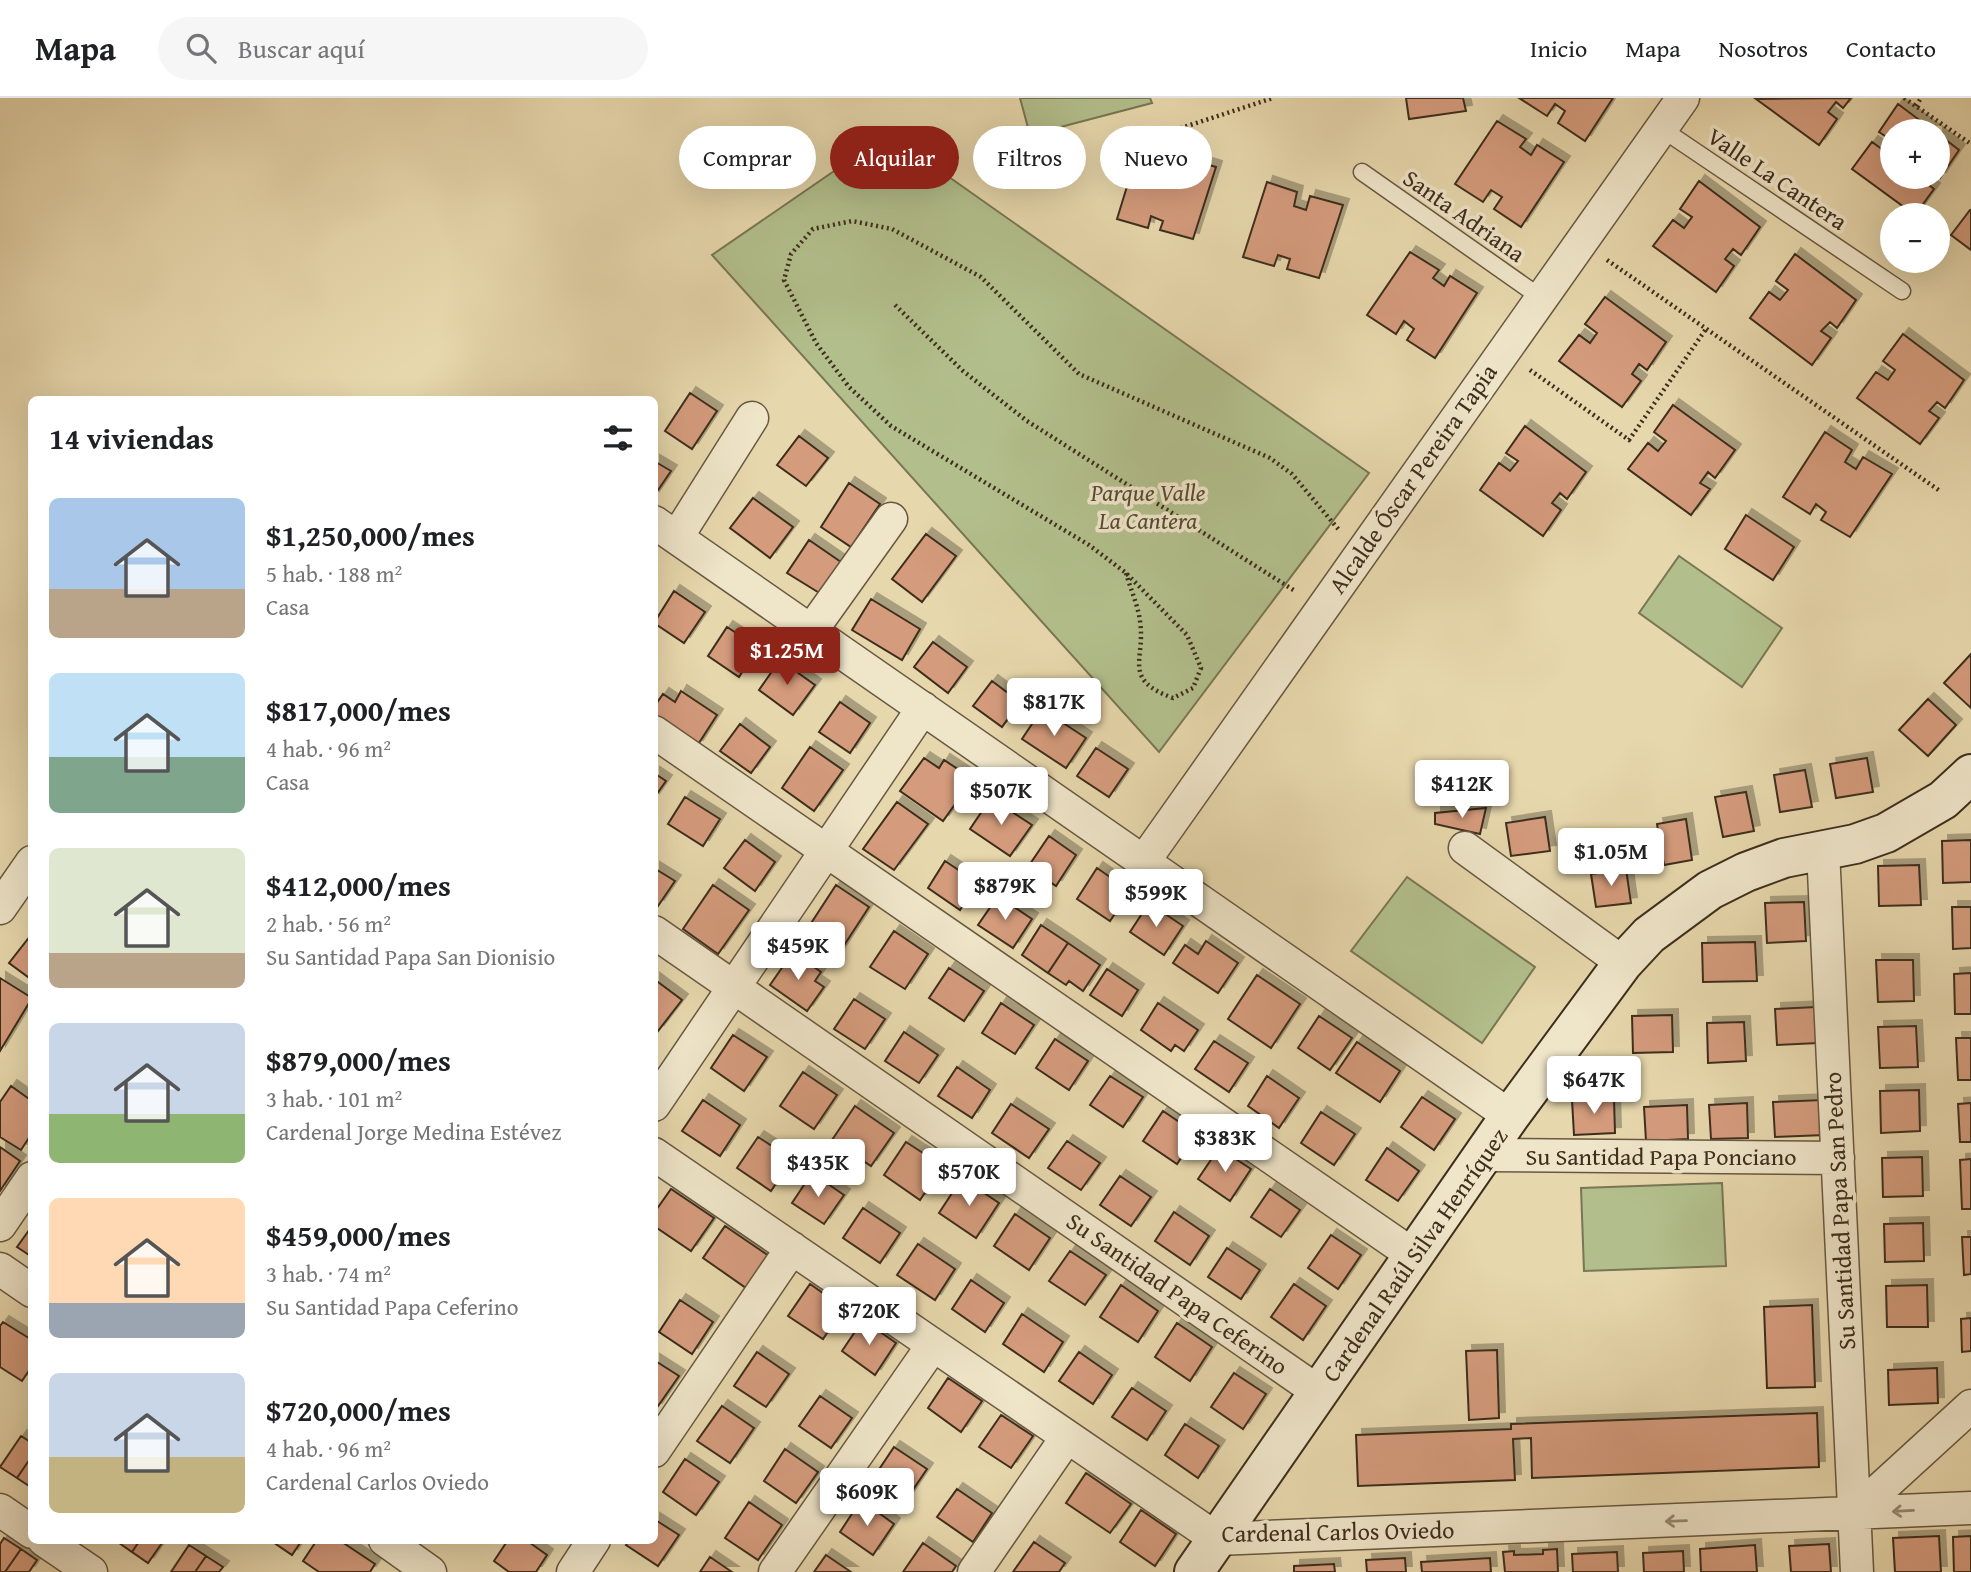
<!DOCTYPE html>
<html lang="es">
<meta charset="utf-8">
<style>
:root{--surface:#fff;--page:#f6f6f6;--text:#202124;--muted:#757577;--line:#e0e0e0;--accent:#8f2418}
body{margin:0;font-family:"Gentium Book Plus",serif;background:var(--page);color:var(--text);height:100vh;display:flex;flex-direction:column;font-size:26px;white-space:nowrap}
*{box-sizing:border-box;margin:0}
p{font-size:23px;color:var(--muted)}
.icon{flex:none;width:38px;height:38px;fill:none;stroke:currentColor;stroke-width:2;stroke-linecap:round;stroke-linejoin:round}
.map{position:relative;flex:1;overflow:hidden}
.drawer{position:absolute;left:28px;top:298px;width:630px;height:1148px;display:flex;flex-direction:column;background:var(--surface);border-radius:10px;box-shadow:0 7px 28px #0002}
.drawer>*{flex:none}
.banner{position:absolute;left:679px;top:28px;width:665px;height:63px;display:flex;gap:14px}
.fabs{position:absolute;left:1880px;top:21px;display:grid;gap:14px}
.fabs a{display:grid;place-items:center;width:70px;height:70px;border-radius:50%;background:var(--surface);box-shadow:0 7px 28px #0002;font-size:35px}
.price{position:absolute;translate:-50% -60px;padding:0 16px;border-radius:7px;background:#fff;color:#222;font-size:23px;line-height:46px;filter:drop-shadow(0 2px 4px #0008)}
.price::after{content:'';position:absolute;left:50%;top:42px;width:21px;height:16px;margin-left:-10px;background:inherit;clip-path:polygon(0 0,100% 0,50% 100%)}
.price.on{background:var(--accent);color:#fff}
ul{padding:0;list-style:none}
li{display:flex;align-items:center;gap:21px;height:175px;padding:0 21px}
li span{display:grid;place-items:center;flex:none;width:196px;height:140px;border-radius:10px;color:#555}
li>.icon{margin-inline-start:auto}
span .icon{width:84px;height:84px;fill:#fffc;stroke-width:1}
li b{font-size:30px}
h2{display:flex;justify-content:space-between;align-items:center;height:84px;padding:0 21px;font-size:30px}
.chip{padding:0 24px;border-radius:32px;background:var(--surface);box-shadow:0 7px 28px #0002;font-size:24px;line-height:63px}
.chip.on{background:var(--accent);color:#fff}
header{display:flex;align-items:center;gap:42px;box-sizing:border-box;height:98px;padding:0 35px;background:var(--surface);border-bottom:2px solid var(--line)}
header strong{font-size:33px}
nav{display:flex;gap:38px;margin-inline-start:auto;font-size:24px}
.search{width:490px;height:63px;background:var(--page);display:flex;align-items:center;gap:18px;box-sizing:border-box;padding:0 24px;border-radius:38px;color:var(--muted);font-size:26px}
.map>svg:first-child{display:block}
.green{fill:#b2bf8c;stroke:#787654;stroke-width:2}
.building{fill:#d49b7b;stroke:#3e2e1d;stroke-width:2;filter:url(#shadow)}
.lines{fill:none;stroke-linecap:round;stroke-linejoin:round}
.lane-casing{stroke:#685841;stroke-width:19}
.street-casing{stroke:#685841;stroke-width:35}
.secondary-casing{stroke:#3e2e1d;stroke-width:42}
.path{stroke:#3e2e1d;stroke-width:4.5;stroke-dasharray:2 3.5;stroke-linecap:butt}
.lane{stroke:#efe5c9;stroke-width:16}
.street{stroke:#efe5c9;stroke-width:32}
.secondary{stroke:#efe5c9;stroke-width:38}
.oneway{stroke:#968a73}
.labels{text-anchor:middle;stroke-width:7;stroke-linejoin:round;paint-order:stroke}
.street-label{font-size:24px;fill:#3e2e1d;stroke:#efe5c9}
.park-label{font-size:24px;font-style:italic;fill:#554b33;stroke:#efe5c9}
</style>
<header>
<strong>Mapa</strong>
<div class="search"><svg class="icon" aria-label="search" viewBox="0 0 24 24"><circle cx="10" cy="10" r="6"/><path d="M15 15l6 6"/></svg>Buscar aquí</div>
<nav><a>Inicio</a><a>Mapa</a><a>Nosotros</a><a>Contacto</a></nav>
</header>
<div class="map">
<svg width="1971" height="1474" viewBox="0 0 1971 1474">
<defs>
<filter id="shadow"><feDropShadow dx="6" dy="-6" stdDeviation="0" flood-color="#0004"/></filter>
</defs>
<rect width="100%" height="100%" fill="#e7d7ac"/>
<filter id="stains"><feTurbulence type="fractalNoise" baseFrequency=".00286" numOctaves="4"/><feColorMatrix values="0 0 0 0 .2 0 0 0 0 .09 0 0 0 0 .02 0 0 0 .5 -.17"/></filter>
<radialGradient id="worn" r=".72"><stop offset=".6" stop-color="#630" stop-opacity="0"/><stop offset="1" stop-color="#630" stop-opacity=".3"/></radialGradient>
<path class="green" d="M1020 0H1150L1152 5 1030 37Z
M888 36 1369 375 1159 654 712 157Z
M1679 458 1782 530 1742 589 1639 515Z
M1407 779 1535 869 1482 945 1351 853Z
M1722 1085 1726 1168 1584 1173 1581 1090Z"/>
<path class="building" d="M1406 0H1463L1466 13 1409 21Z
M1519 0H1613L1585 43 1558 25 1565 13 1555 6 1547 18Z
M1851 0 1843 10 1836 4 1828 14 1837 21 1819 47 1756 1Z
M1898 6 1934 33H1892V79H1929L1925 84 1934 91 1915 117 1852 71 1872 44 1883 52 1891 42 1879 34Z
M1497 23 1526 41 1520 49 1531 57 1537 47 1564 64 1521 129 1494 111 1502 99 1491 92 1483 104 1455 86Z
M1937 35 1959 52 1940 80 1937 78Z
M1140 46 1171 56 1167 69 1179 73 1183 59 1216 69 1193 141 1160 132 1163 123 1151 118 1148 130 1117 121Z
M1699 83 1760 129 1741 157 1733 151 1725 161 1734 168 1716 194 1653 148 1673 122 1684 130 1692 119 1680 111Z
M1267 84 1297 94 1294 108 1306 112 1310 98 1343 107 1319 180 1287 171 1290 161 1278 157 1274 168 1243 159Z
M1970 112H1971V152L1951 137Z
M1410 154 1439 172 1433 180 1444 188 1450 178 1477 195 1435 260 1407 242 1414 231 1404 223 1396 236 1367 217Z
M1795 156 1856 202 1837 230 1830 224 1821 233 1831 240 1812 267 1750 220 1769 194 1780 202 1788 192 1776 183Z
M1605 199 1666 244 1647 272 1639 266 1632 276 1641 283 1622 309 1559 263 1579 237 1590 245 1597 235 1585 226Z
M1903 236 1964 282 1945 310 1937 304 1929 313 1939 320 1920 346 1857 300 1876 274 1888 282 1895 272 1883 263Z
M690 295 717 313 692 351 665 333Z
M1673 307 1735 352 1715 380 1708 374 1700 385 1710 391 1691 417 1628 371 1648 345 1658 353 1666 343 1654 334Z
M1525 328 1586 374 1567 401 1560 395 1552 405 1561 412 1543 438 1480 392 1499 365 1510 373 1518 363 1506 355Z
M1825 334 1852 352 1845 364 1856 371 1863 359 1892 376 1850 439 1821 422 1826 414 1816 406 1810 416 1783 399Z
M799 338 828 360 806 388 777 367Z
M654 363 671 373 654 398Z
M849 385 880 406 851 449 821 429Z
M753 400 793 429 770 460 730 430Z
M1746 417 1794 449 1773 482 1725 451Z
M926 436 956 458 922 504 892 481Z
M809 442 841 464 821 496 787 475Z
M674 493 705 514 684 545 654 525Z
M871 501 920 531 902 562 852 532Z
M727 529 758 549 739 579 708 558Z
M933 544 967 569 948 595 914 569Z
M1971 556V610L1944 585Z
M780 562 815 587 793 617 759 592Z
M992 583 1020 604 1002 629 973 608Z
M681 593 717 617 697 648 654 620V609L663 596 675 604Z
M1928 601 1956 627 1928 658 1899 632Z
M840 604 870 625 850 655 819 634Z
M1042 611 1086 640 1066 670 1022 641Z
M740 626 770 649 751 675 720 653Z
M810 649 843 672 814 713 782 690Z
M1096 650 1128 671 1109 699 1077 678Z
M924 660 939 670 944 662 973 681 943 723 900 693Z
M1867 660 1873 694 1836 700 1830 666Z
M1805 672 1812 709 1780 714 1774 677Z
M654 675 666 683 654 700Z
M1746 694 1754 733 1723 739 1715 699Z
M685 699 720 721 703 748 668 726Z
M991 700 1032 727 1010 758 970 731Z
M897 704 928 726 894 772 863 751Z
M1486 710 1480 736 1435 726V715Z
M1545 719 1550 753 1511 758 1506 725Z
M1686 721 1692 762 1664 767 1657 726Z
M1049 738 1076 757 1056 788 1028 769Z
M745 742 775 764 755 793 724 770Z
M1971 742V784L1943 785 1942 743Z
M945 763 978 785 960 812 928 790Z
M1919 767 1921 807 1879 808 1878 768Z
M654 770 675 783 658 808 654 806Z
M1097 770 1130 793 1110 823 1077 801Z
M1626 771 1631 805 1596 809 1591 776Z
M713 787 749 812 718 856 683 831Z
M836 787 869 809 839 855 806 833Z
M998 798 1032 821 1013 850 978 827Z
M1804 804 1806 843 1767 845 1765 805Z
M1149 805 1183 828 1164 857 1130 834Z
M1952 809H1971V850L1953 851Z
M1041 827 1068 845 1048 875 1022 857Z
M894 833 928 856 905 891 870 869Z
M31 837H32V882L9 865Z
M1206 843 1238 865 1218 895 1173 865 1185 847 1198 856Z
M1755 844 1757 883 1703 884 1702 845Z
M1068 845 1100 867 1083 893 1069 883 1066 887 1048 875Z
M793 854 821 874 815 883 824 889 807 913 770 887Z
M1876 862H1913L1914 903 1878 904Z
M949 870 984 893 964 923 929 900Z
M1107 871 1138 892 1122 918 1090 897Z
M1971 875V916H1955L1954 876Z
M1257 877 1300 906 1271 950 1228 921Z
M0 880 32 900 0 953Z
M654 881 682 902 658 933 654 930Z
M854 901 885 921 865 951 834 931Z
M1001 905 1034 927 1015 956 982 935Z
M1158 905 1198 932 1184 953 1175 947 1171 953 1141 932Z
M1816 909 1818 945 1777 947 1775 911Z
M1672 917 1673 954 1633 955 1632 918Z
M1319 918 1352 940 1330 972 1298 950Z
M1744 924 1746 963 1708 965 1707 925Z
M1916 928 1918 969 1880 970 1878 929Z
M904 934 938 957 919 985 885 963Z
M733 937 767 959 744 993 711 970Z
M1956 940H1971V982H1958Z
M1055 941 1088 963 1069 992 1036 970Z
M1214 943 1248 965 1229 994 1195 971Z
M1357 944 1400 973 1380 1004 1336 975Z
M957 969 990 992 972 1020 938 998Z
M803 974 837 997 814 1031 780 1008Z
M1110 978 1143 999 1123 1029 1090 1007Z
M1267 978 1299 1000 1279 1030 1248 1008Z
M11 988 32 1003V1035L21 1052 0 1039V1004Z
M1919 992 1920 1033 1881 1035 1880 993Z
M1422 999 1455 1021 1434 1052 1401 1029Z
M1614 1000 1615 1035 1574 1037 1572 1002Z
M703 1002 740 1027 720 1058 682 1033Z
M1823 1002 1825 1037 1775 1039 1773 1004Z
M1747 1005 1748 1040 1711 1041 1709 1007Z
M1971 1005V1044H1960L1958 1006Z
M1011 1006 1049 1031 1029 1060 992 1035Z
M1687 1007 1688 1041 1646 1043 1644 1009Z
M855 1008 894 1035 871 1068 832 1042Z
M1163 1013 1197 1036 1177 1066 1143 1043Z
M1321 1014 1355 1036 1334 1067 1301 1045Z
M758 1039 792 1061 771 1093 737 1070Z
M1067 1043 1100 1065 1081 1092 1048 1070Z
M906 1044 943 1068 920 1102 884 1077Z
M0 1049 20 1063 0 1093Z
M1219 1050 1251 1071 1230 1103 1198 1081Z
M1387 1050 1419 1073 1398 1103 1366 1082Z
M1922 1059 1923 1098 1883 1099 1882 1060Z
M1971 1061V1111H1962L1960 1062Z
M812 1075 844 1097 824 1126 792 1105Z
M1120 1078 1151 1099 1131 1128 1100 1107Z
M962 1080 999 1105 976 1140 939 1115Z
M671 1091 714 1120 691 1153 654 1128V1115Z
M1270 1091 1300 1112 1281 1139 1251 1119Z
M863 1110 900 1135 880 1165 843 1140Z
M1174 1114 1209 1138 1190 1167 1155 1143Z
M1015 1116 1050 1140 1029 1172 994 1148Z
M1923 1125 1924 1163 1885 1164 1884 1126Z
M32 1128V1159L17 1149Z
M725 1128 769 1158 746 1190 703 1160Z
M1331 1137 1361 1157 1338 1191 1308 1170Z
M1962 1139H1971V1176L1964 1177Z
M918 1146 955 1171 935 1202 897 1177Z
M1227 1150 1260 1172 1241 1201 1208 1179Z
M1070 1153 1106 1177 1085 1207 1049 1183Z
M971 1182 1004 1205 985 1234 952 1211Z
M810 1186 844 1210 823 1241 788 1218Z
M1294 1186 1326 1208 1303 1242 1271 1219Z
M1121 1187 1158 1213 1138 1244 1100 1219Z
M1927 1187 1928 1229H1887L1886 1188Z
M680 1202 713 1224 692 1256 659 1234Z
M1812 1207 1815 1289 1767 1290 1764 1209Z
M1022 1216 1063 1244 1044 1274 1003 1246Z
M1971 1220V1253L1962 1254 1961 1221Z
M863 1222 896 1245 875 1277 842 1253Z
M3 1224 32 1242V1268L22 1283 0 1269V1228Z
M1177 1225 1212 1249 1190 1283 1155 1259Z
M1497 1252 1499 1320 1469 1322 1466 1253Z
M757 1254 789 1276 766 1309 734 1288Z
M1079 1254 1112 1277 1093 1306 1059 1283Z
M654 1262 679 1278 656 1311 654 1310Z
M1937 1270 1938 1305 1889 1307 1888 1272Z
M1234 1275 1266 1296 1243 1331 1211 1309Z
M948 1280 982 1303 961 1334 928 1310Z
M1132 1290 1166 1313 1147 1342 1112 1319Z
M820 1298 852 1320 831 1350 799 1328Z
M722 1308 754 1330 730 1365 697 1343Z
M1817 1315 1819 1369 1532 1380 1531 1340 1513 1341 1515 1382 1358 1388 1356 1337 1511 1331V1326Z
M1001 1317 1033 1338 1011 1370 979 1349Z
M1185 1326 1219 1348 1198 1380 1165 1357Z
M21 1338 32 1345V1358L17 1380 0 1369Z
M894 1349 927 1371 908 1399 876 1376Z
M785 1351 818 1374 796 1405 764 1383Z
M32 1358V1390L17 1380Z
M685 1361 719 1384 696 1417 663 1394Z
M1086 1375 1131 1406 1110 1435 1066 1405Z
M957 1391 992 1415 973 1444 937 1419Z
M861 1402 894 1426 873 1457 840 1434Z
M749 1404 782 1427 758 1462 725 1440Z
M1141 1412 1176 1436 1155 1468 1120 1444Z
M654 1421 679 1437 658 1468 626 1447 630 1442H654Z
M1939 1438 1941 1474H1895L1893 1440Z
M1971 1438V1474H1954L1953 1439Z
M4 1440 21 1451 5 1474H0V1446Z
M115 1442H140L132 1454Z
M140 1442H164L148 1465 132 1454Z
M270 1442H302L292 1457Z
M317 1442H339L375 1466 370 1474H319L303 1463Z
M508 1442H526L547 1457 536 1474H509L494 1463Z
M1034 1444 1065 1465 1059 1474H1013Z
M923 1445 956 1468 952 1474H903Z
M1829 1446 1831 1474H1791L1789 1448Z
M189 1447 206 1458 195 1474H171Z
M1755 1447 1757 1474H1701L1700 1451Z
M21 1451 37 1462 29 1474H5Z
M1557 1451 1558 1474H1505L1503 1454 1514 1453V1457L1543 1456V1452Z
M1683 1453 1684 1474H1644L1643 1455Z
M1617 1454 1618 1474H1573L1572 1456Z
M826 1457 851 1474H814Z
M206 1458 223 1469 219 1474H195Z
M710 1459 732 1474H700Z
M1405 1460 1406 1474H1367L1366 1462Z
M1490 1460 1491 1474H1422L1421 1464Z
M1334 1466 1335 1474H1294V1468Z"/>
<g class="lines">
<g class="lane-casing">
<path id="lane" d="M1662 31 1902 193
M1362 74 1540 199"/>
</g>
<g class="street-casing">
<path id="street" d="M654 424 1510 1018
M677 439 752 320
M811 533 891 421
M654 634 1413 1157
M1465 750 1623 865
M1823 752 1857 1474
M1144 763 1683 0
M0 810 32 764
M654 834 1320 1295
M654 1007 923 610
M654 1056 1217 1441 1971 1410
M1484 1057 1838 1060
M0 1127 32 1080
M0 1171 32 1193
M654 1353 792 1150
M0 1412 32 1434
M1854 1415 1971 1308
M44 1442 91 1474
M385 1442 430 1474
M573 1474 594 1442
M775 1474 933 1247
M974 1474 1067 1339"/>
</g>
<g class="secondary-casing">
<path id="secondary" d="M1194 1474 1510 1018 1623 865 1649 837 1710 792 1746 774 1784 760 1855 746 1886 735 1943 702 1971 676"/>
</g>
<path class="path" d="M1904 0 1971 46
M1916 8 1921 0
M1175 32 1273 0
M1607 162 1940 393
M895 207 963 273 1027 323 1295 493
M1530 272 1629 342 1706 231
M1126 475C1130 490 1138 507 1140 523 1146 562 1121 581 1173 600L1193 590 1201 570 1187 537 1126 475 1089 447 891 328 849 289 816 245 784 182 791 156 813 131 852 123 892 131 981 179 1079 276 1270 360 1292 376 1339 432"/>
<use href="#lane" class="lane"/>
<use href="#street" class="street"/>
<use href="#secondary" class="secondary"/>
</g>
<defs><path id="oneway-shaft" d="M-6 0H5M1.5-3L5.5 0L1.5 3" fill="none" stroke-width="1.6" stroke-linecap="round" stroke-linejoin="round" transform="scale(1.75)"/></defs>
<g class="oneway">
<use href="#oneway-shaft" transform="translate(1903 1413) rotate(177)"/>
<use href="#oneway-shaft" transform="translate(1676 1423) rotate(178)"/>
</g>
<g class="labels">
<g class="street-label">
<text transform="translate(1777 81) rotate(34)" y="8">Valle La Cantera</text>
<text transform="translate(1464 118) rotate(35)" y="8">Santa Adriana</text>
<text transform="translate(1413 381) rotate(-55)" y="8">Alcalde Óscar Pereira Tapia</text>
<text x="1661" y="1067">Su Santidad Papa Ponciano</text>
<text transform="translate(1840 1113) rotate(-93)" y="8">Su Santidad Papa San Pedro</text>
<text transform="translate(1415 1157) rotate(-55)" y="8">Cardenal Raúl Silva Henríquez</text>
<text transform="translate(1177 1196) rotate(35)" y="8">Su Santidad Papa Ceferino</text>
<text transform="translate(1338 1434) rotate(-1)" y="8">Cardenal Carlos Oviedo</text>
</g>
<g class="park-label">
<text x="1148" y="403">Parque Valle<tspan x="1148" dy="28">La Cantera</tspan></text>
</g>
</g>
<rect width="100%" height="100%" filter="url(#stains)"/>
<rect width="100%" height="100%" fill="url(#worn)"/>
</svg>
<div class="fabs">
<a>+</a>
<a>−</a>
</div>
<b class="price on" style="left:787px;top:589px">$1.25M</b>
<b class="price" style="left:1054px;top:640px">$817K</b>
<b class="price" style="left:1462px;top:722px">$412K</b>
<b class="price" style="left:1001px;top:729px">$507K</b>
<b class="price" style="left:1611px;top:790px">$1.05M</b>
<b class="price" style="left:1005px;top:824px">$879K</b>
<b class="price" style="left:1156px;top:831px">$599K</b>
<b class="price" style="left:798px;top:884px">$459K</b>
<b class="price" style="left:1594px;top:1018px">$647K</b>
<b class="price" style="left:1225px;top:1076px">$383K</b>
<b class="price" style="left:818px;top:1101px">$435K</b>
<b class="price" style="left:969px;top:1110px">$570K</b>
<b class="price" style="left:869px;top:1249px">$720K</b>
<b class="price" style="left:867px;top:1430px">$609K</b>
<div class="banner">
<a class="chip">Comprar</a>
<a class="chip on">Alquilar</a>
<a class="chip">Filtros</a>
<a class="chip">Nuevo</a>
</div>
<section class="drawer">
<h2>14 viviendas<svg class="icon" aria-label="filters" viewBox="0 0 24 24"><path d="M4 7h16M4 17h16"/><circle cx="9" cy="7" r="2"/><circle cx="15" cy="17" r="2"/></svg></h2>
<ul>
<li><span style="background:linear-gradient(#a9c7e8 65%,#b9a48a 0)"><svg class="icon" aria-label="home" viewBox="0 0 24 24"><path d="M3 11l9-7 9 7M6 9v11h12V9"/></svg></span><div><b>$1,250,000/mes</b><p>5 hab. · 188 m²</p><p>Casa</p></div></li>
<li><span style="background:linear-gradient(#bfe0f5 60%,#7fa58c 0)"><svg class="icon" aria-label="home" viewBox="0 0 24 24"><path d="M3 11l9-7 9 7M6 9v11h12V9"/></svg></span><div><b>$817,000/mes</b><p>4 hab. · 96 m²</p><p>Casa</p></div></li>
<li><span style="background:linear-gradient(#dfe7d0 75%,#b9a48a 0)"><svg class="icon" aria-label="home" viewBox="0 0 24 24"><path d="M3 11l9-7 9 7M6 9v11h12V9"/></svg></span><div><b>$412,000/mes</b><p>2 hab. · 56 m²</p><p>Su Santidad Papa San Dionisio</p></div></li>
<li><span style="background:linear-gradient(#c9d6e8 65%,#8fb573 0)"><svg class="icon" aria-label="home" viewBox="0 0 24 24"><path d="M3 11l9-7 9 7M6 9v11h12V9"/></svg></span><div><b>$879,000/mes</b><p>3 hab. · 101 m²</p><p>Cardenal Jorge Medina Estévez</p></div></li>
<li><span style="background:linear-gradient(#ffd9b3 75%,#9aa5b1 0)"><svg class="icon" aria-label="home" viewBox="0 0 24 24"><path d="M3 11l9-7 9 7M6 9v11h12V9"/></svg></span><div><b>$459,000/mes</b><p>3 hab. · 74 m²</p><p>Su Santidad Papa Ceferino</p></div></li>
<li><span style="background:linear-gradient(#c9d6e8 60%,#c2b280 0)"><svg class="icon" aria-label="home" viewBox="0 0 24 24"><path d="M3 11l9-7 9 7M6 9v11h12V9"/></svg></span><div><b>$720,000/mes</b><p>4 hab. · 96 m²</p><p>Cardenal Carlos Oviedo</p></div></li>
</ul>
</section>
</div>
